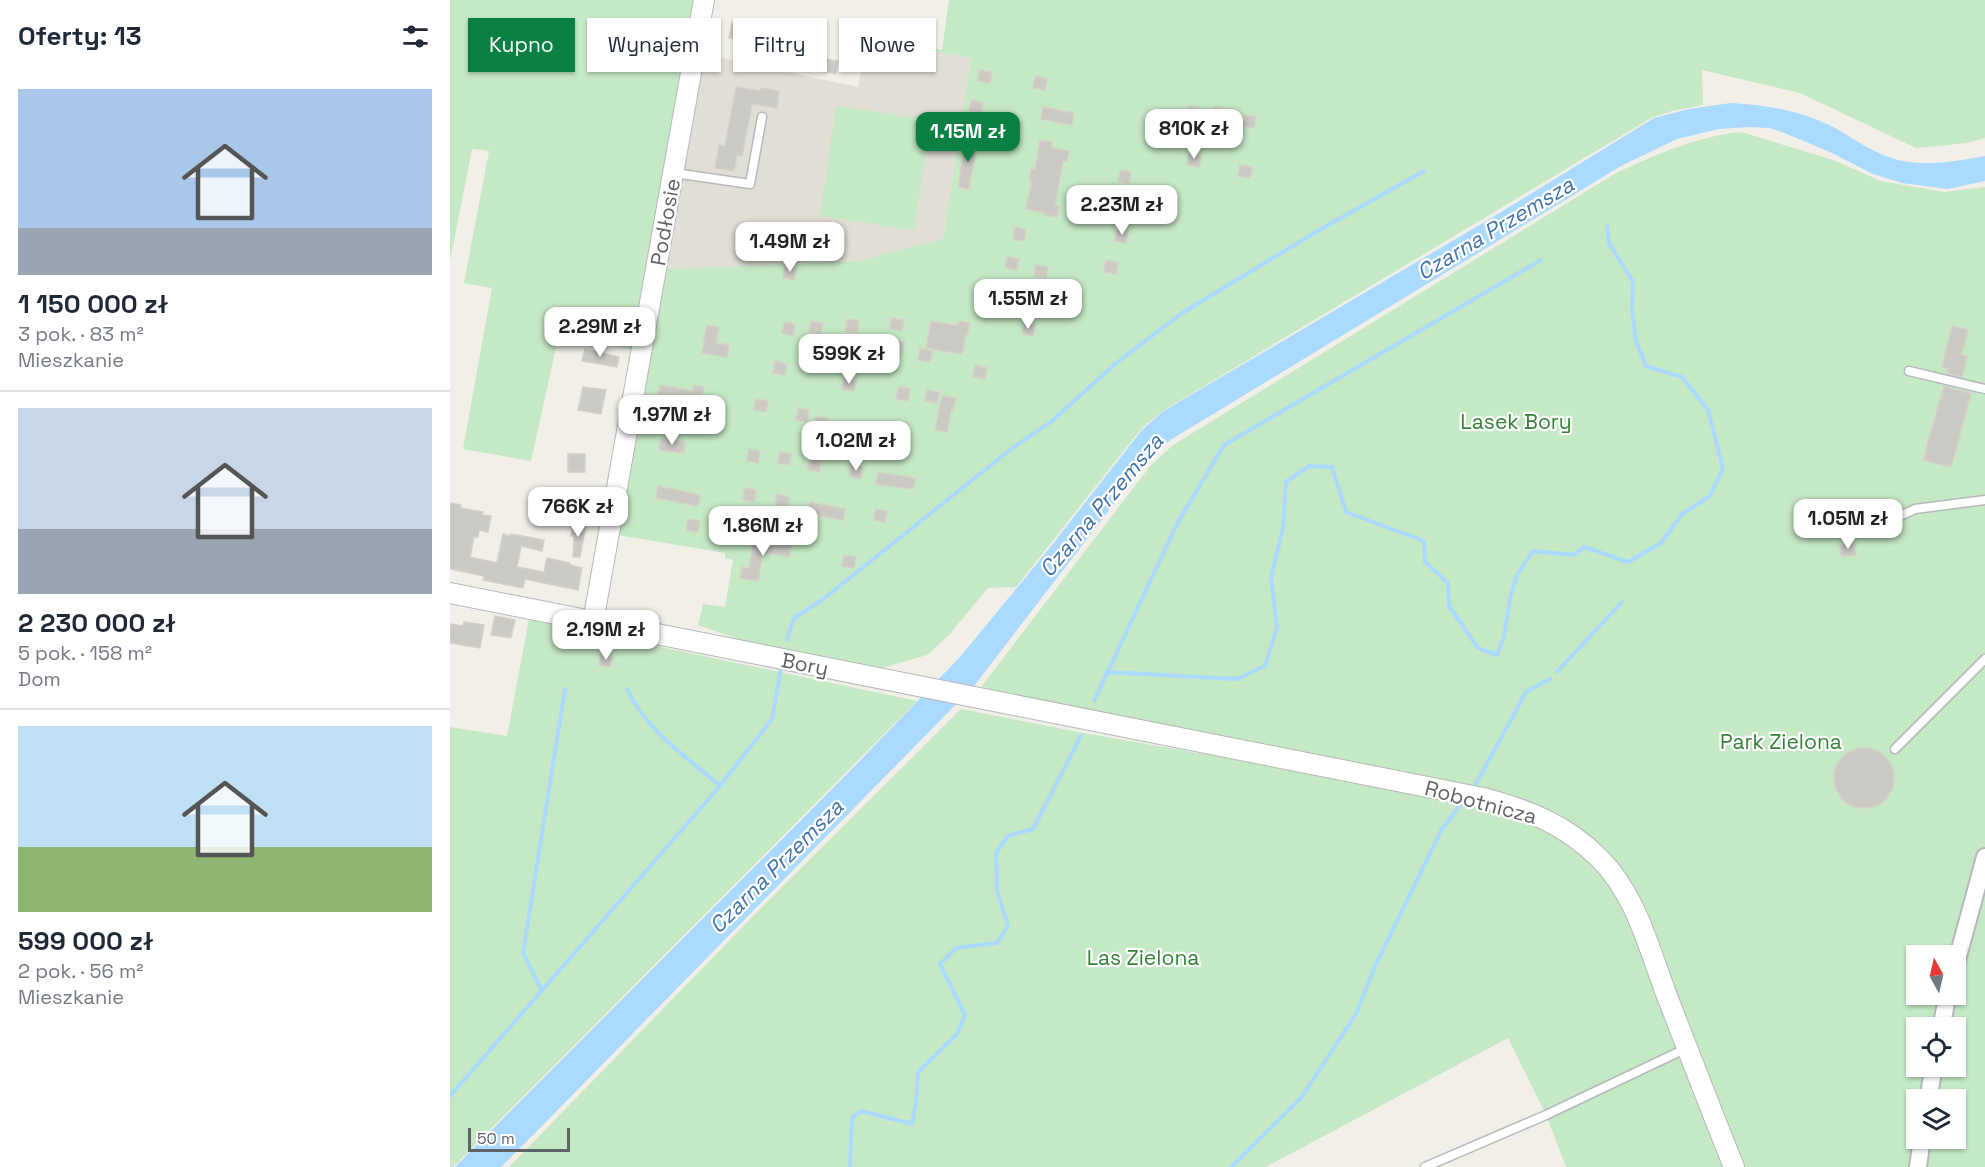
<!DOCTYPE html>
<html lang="pl">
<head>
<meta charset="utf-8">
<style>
  body { margin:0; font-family:"Space Grotesk",sans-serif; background:#f6f6f7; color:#1f2937; height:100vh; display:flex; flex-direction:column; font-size:22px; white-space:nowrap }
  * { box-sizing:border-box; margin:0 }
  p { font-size:20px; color:#747a83 }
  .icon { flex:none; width:33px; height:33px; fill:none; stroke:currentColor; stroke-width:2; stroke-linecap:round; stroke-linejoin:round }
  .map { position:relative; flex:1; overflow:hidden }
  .sheet { display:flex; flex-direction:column; background:#fff; width:450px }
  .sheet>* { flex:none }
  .guide { position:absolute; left:18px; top:18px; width:570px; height:54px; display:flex; gap:12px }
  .needle { width:39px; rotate:352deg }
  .tools { position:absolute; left:1456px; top:945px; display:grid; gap:12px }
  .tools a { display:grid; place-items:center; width:60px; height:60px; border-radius:0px; background:#fff; box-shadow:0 2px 4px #0004; font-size:30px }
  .scale { position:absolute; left:18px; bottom:15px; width:102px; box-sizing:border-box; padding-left:6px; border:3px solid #5f6368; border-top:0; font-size:16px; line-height:21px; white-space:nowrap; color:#5f6368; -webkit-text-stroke:4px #fff; paint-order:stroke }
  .price { position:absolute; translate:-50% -51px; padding:0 14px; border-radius:12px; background:#fff; color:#222; font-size:20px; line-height:39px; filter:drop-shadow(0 2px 3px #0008) }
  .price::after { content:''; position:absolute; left:50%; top:36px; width:18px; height:14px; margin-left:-9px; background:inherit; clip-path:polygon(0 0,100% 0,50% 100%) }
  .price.current { background:#0b8043; color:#fff }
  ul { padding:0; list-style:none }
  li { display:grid; align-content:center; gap:12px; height:318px; padding:0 18px }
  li+li { border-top:2px solid #e0e1e3 }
  li span { display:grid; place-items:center; height:186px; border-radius:0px; color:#555 }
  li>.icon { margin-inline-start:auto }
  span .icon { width:108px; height:108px; fill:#fffc; stroke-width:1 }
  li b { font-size:26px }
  h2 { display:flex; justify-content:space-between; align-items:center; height:72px; padding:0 18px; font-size:26px }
  .chip { padding:0 21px; border-radius:0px; background:#fff; box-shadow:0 2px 4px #0004; font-size:21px; line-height:54px }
  .chip.current { background:#0b8043; color:#fff }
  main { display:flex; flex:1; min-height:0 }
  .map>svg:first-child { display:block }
  .education { fill:#e1ded6 }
  .green { fill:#c5e8c5; fill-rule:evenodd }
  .water { fill:#aadaff }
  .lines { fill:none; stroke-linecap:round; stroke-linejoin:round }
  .stream { stroke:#aadaff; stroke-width:4 }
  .building { fill:#cccac5; stroke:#d6d1c6; stroke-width:1.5 }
  .service-casing { stroke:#b5b8bc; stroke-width:11 }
  .minor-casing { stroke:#b5b8bc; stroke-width:20 }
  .tertiary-casing { stroke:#b5b8bc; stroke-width:22 }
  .service { stroke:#fff; stroke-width:8 }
  .minor { stroke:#fff; stroke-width:16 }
  .tertiary { stroke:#fff; stroke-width:20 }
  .labels { text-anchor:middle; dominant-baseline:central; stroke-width:4.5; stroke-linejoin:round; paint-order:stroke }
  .street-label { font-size:21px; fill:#5f6368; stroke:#fff }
  .park-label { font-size:21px; fill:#348238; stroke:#fff }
  .water-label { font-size:22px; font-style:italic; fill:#4174aa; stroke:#fff }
</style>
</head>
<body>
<main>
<section class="sheet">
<h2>Oferty: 13<svg class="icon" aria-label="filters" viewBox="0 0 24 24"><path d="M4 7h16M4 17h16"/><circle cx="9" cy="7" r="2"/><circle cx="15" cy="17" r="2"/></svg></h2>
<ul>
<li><span style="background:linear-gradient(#a9c7e8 75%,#9aa5b1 0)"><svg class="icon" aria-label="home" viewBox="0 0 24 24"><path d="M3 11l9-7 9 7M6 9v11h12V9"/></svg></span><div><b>1 150 000 zł</b><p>3 pok. · 83 m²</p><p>Mieszkanie</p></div></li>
<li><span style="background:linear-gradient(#c9d6e8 65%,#9aa5b1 0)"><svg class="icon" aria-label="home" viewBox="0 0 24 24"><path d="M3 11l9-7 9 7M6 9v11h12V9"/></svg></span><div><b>2 230 000 zł</b><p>5 pok. · 158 m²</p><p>Dom</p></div></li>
<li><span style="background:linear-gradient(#bfe0f5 65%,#8fb573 0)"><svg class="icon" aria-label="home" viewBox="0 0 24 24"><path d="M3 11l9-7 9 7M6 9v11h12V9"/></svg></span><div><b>599 000 zł</b><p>2 pok. · 56 m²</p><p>Mieszkanie</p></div></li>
</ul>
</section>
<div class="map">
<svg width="1535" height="1167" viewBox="0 0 1535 1167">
  <rect width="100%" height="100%" fill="#f1efe8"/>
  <path class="education" d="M419,39L521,58L493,239L408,261L216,269L254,54L408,87Z"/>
  <path class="green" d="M0,0H244L185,350L109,334L81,461L13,449L42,288L14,283L39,151L22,149L0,261Z
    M499,0H1535V138L1517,143L1466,148L1350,93L1252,70L1253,105L1222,111L1201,118L711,412L691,429L566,587L538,588L499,635L477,655L429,669L299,643L248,625L253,604L275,607L283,560L275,558V553L168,535L216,269L408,261L493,239L521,58L419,39L408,88L418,38L492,50Z
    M386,106L481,120L464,230L370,216Z
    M1291,132L1383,160L1431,181L1494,192L1535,187V1167H1293L1169,868L1153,847L1111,817L1081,803L1032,787L759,737L531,687L701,465L723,445L1166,173C1208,154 1245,137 1291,132ZM1467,956H1506V994H1467ZM1467,1028H1506V1066H1467ZM1467,1100H1506V1138H1467Z
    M79,619L467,701L3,1167H0V727L57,736Z
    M511,709L628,732L1028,802L1099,828L1142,860L1181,916L1275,1167H1116L1096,1115L1058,1038L816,1167H59L313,906Z"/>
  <path class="water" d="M1281,103C1315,105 1348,110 1379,125C1403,137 1425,156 1453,161C1478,166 1509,161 1535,156V181L1498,189L1452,183L1423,174L1380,152L1337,134L1320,128L1299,127L1269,129L1227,139L1171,166L722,439L703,453L524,686L86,1132L51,1167H5L398,773L510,657L598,550L692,430L712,412L1038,220L1204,118L1239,109Z"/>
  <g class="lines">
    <path class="stream" d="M337,640L344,618L372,600L561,449L602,421L665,364L732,313L866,232L974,171
      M656,672L787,679L815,666L827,627L821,578L833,528L836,482L859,466L882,467L896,512L974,541L975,562L998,583L999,606L1028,648L1047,655L1054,637L1060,598L1067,575L1083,551L1124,555L1134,547L1178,562L1211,543L1232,514L1260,496L1273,468L1258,410L1232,377L1196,366L1186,341L1182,310L1183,282L1159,243L1157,226
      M1107,672L1172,602
      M177,689C196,731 237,757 270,786
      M644,701L728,522L774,445L1091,260
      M1026,784L1076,692L1100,679
      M92,991L73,953L115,689
      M0,1096L270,786L322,719L331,668
      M400,1167L402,1118L411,1111L462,1124L466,1103L468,1072L507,1034L515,1015L490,964L506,948L547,943L558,926L547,891L546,853L558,836L583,829L631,736
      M781,1167L851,1098L906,1014L925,966L992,829L1010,805"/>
  </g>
  <path class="building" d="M282,23L295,26L292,40L279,38Z
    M376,59L388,61L386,74L374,72Z
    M530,70L542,72L540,83L528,81Z
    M585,76L597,78L595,90L583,88Z
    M286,87L310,91L311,88L329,91L327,108L302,104L292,156H287L284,171L265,168L269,145L275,146Z
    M521,100L533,102L531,113L519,111Z
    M739,106L750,108L748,119L737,117Z
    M764,106L775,108L773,120L761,118Z
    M593,107L624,113L622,125L591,119Z
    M795,115L806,117L804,128L793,126Z
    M516,137L528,139L519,189L508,187Z
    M590,140L602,142L601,148L619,151L617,162L613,161L605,205L609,206L607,217L595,215L596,213L576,209L582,181H579L581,169L585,170Z
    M739,154L751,156L749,167L737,165Z
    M790,165L802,167L800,178L788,176Z
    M670,170L681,172L679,184L668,181Z
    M693,186L726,192L724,203L691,198Z
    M565,227L576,230L574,241L563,239Z
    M667,229L678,231L676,243L665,241Z
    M557,257L569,259L567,270L555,268Z
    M656,260L668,262L666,274L654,272Z
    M586,265L598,267L596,278L584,276Z
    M335,266L346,268L344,280L333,278Z
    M442,318L454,320L452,331L440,329Z
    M397,319L409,321L407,333L395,331Z
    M361,321L373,323L371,334L359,332Z
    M481,321L508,326L509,321L520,323L518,334H516L512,354L476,348Z
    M334,322L345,324L343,336L332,333Z
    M574,323L585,325L583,336L572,334Z
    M257,325L269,327L266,343L279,345L277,357L252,353Z
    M1502,326L1518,330L1511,355L1517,356L1512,377L1497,373L1498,369L1492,367Z
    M442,340L454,342L452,354L440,351Z
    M400,341L412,343L410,354L398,352Z
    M135,349L169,357L167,367L132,361Z
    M470,349L482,351L480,362L468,360Z
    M325,361L337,364L335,375L323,373Z
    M525,365L537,368L535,379L523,377Z
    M394,378L406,380L404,391L392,389Z
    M210,385L242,391L244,385L254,387L249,411L207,403Z
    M1494,386L1521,394L1501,467L1473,460Z
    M133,387L156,390L151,414L128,410Z
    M449,387L460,389L458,401L446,399Z
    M477,390L489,392L487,403L475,401Z
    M492,396L506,398L503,410L501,409L497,432L485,430Z
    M306,399L318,401L316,412L304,410Z
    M348,408L359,410L357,422L346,420Z
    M366,416L378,418L376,429L364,427Z
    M408,424L420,427L418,438L406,436Z
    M443,429L455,431L453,442L441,440Z
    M211,438L235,442L234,453L209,450Z
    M299,449L310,451L308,463L297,461Z
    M330,452L341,454L339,465L328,463Z
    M118,454H135V472H118Z
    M360,459L371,461L369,472L358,470Z
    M401,465L413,467L411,479L399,476Z
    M428,472L465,478L463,489L426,484Z
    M208,486L250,495L248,506L206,498Z
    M295,488L306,490L304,502L293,500Z
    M327,494L339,497L337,508L325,506Z
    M360,502L395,509L393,520L358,513Z
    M0,503L11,505V508L33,512L32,515L41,516L38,532L29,530L28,537H24L20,557L47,563L53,534L61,536V534L94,540L92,551L71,546L67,567L94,572L97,558L120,563V565L132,568L128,590L75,579L73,588L33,580L34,576L0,569Z
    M426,509L437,511L435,522L424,520Z
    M238,519L250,521L248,532L236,530Z
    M124,521L136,524L130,557H123L124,536H121Z
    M304,538L341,545L339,557L313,552L308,581L290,578L292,567L299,568Z
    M1404,543L1406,555L1391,556L1390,545Z
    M394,555L406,557L404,568L392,566Z
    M45,616L65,620L61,638L41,635Z
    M14,622L34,625L30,648L0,643V624L13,626Z
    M151,655L162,657L160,667L149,665Z
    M1384 778a30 30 0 1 1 60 0a30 30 0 1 1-60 0Z"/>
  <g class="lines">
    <g class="service-casing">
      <path id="service" d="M224,173L300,184L312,117
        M1459,371L1535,389
        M1405,532L1431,525L1465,509L1535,500
        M1445,749L1535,659
        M975,1167L1096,1115L1237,1048"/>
    </g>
    <g class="minor-casing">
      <path id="minor" d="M1506,964L1535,857
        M1491,1028L1498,994
        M1478,1100L1484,1066
        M1468,1167L1472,1138"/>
    </g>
    <g class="tertiary-casing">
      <path id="tertiary" d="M0,593L1033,798C1078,810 1115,824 1149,858C1186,894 1199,949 1217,996C1239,1053 1261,1110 1284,1167
        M143,622L254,0"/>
    </g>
    <use href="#service" class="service"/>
    <use href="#minor" class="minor"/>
    <use href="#tertiary" class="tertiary"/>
  </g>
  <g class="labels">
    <g class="street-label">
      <text transform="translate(215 222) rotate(-80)">Podłosie</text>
      <text transform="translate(355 664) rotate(11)">Bory</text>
      <text transform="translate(1031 802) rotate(15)">Robotnicza</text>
    </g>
    <g class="park-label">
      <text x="1066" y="421">Lasek Bory</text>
      <text x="1331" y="741">Park Zielona</text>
      <text x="693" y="957">Las Zielona</text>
    </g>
    <g class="water-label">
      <text transform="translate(1045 228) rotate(-31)">Czarna Przemsza</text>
      <text transform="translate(651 505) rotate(-50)">Czarna Przemsza</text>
      <text transform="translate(326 866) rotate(-45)">Czarna Przemsza</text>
    </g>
  </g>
</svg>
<div class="tools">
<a><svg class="needle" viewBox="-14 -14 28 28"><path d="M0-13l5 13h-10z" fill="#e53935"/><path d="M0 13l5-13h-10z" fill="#747a83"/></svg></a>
<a><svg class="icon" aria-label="locate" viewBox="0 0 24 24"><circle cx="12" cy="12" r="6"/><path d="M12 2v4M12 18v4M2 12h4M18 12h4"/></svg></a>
<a><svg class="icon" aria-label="layers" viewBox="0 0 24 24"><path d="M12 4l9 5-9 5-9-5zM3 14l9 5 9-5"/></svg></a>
</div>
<div class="scale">50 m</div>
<b class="price" style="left:744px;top:160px">810K zł</b>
<b class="price current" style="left:518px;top:163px">1.15M zł</b>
<b class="price" style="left:672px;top:236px">2.23M zł</b>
<b class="price" style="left:340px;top:273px">1.49M zł</b>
<b class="price" style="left:578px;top:330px">1.55M zł</b>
<b class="price" style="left:150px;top:358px">2.29M zł</b>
<b class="price" style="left:399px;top:385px">599K zł</b>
<b class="price" style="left:222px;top:446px">1.97M zł</b>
<b class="price" style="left:406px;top:472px">1.02M zł</b>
<b class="price" style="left:128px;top:538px">766K zł</b>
<b class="price" style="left:1398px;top:550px">1.05M zł</b>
<b class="price" style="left:313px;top:557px">1.86M zł</b>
<b class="price" style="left:156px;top:661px">2.19M zł</b>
<div class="guide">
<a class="chip current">Kupno</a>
<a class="chip">Wynajem</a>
<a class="chip">Filtry</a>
<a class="chip">Nowe</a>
</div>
</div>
</main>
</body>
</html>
